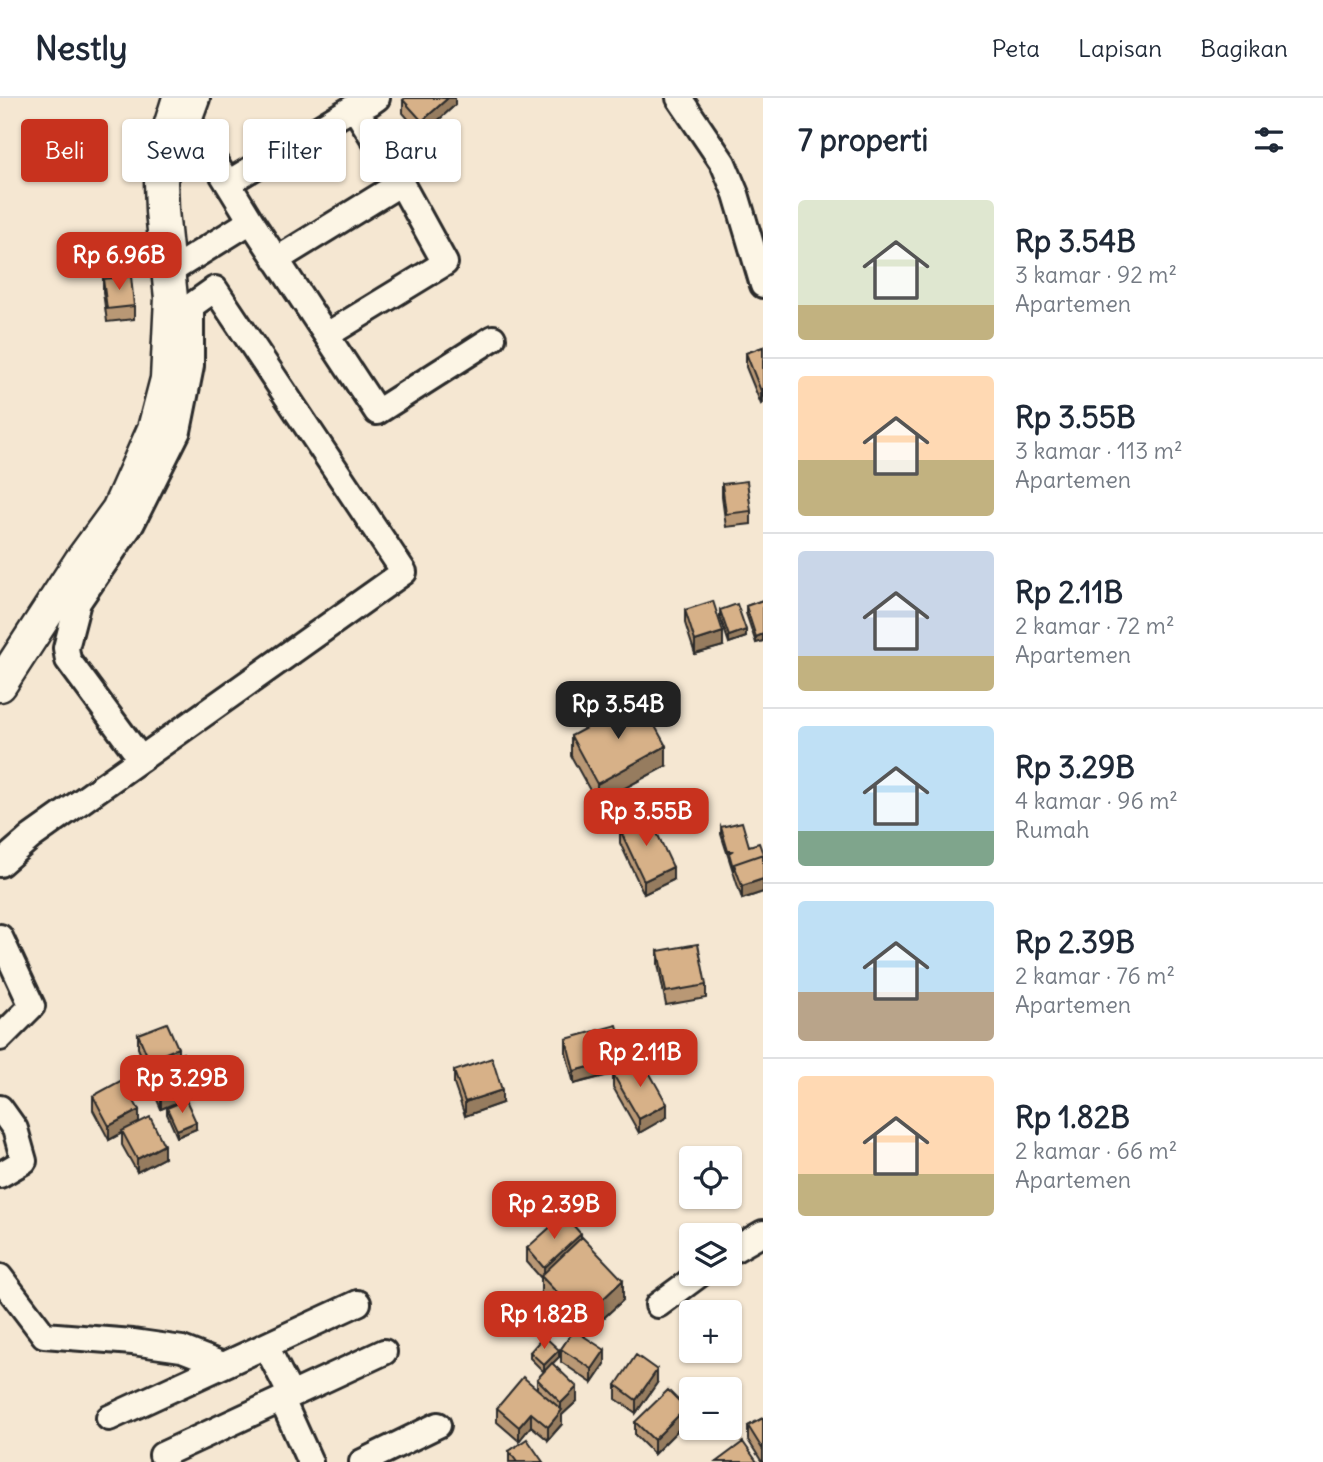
<!DOCTYPE html>
<html lang="id">
<head>
<meta charset="utf-8">
<style>
  body { margin:0; font-family:Delius,sans-serif; background:#f6f6f7; color:#1f2937; height:100vh; display:flex; flex-direction:column; font-size:26px; white-space:nowrap }
  * { box-sizing:border-box; margin:0 }
  p { font-size:23px; color:#747a83 }
  .icon { flex:none; width:38px; height:38px; fill:none; stroke:currentColor; stroke-width:2; stroke-linecap:round; stroke-linejoin:round }
  .map { position:relative; flex:1; overflow:hidden }
  .side { display:flex; flex-direction:column; background:#fff; width:560px }
  .side>* { flex:none }
  .hud { position:absolute; left:21px; top:21px; width:637px; height:63px; display:flex; gap:14px }
  .fabs { position:absolute; left:679px; top:1048px; display:grid; gap:14px }
  .fabs a { display:grid; place-items:center; width:63px; height:63px; border-radius:7px; background:#fff; box-shadow:0 2px 5px #0004; font-size:35px }
  .price { position:absolute; translate:-50% -60px; padding:0 16px; border-radius:14px; background:#c8321e; color:#fff; font-size:23px; line-height:46px; filter:drop-shadow(0 2px 4px #0008) }
  .price::after { content:''; position:absolute; left:50%; top:42px; width:21px; height:16px; margin-left:-10px; background:inherit; clip-path:polygon(0 0,100% 0,50% 100%) }
  .price.active { background:#222; color:#fff }
  ul { padding:0; list-style:none }
  li { display:flex; align-items:center; gap:21px; height:175px; padding:0 35px }
  li+li { border-top:2px solid #e0e1e3 }
  li span { display:grid; place-items:center; flex:none; width:196px; height:140px; border-radius:7px; color:#555 }
  li>.icon { margin-inline-start:auto }
  span .icon { width:84px; height:84px; fill:#fffc; stroke-width:1 }
  li b { font-size:30px }
  h2 { display:flex; justify-content:space-between; align-items:center; height:84px; padding:0 35px; font-size:30px }
  .pill { padding:0 24px; border-radius:7px; background:#fff; box-shadow:0 2px 5px #0004; font-size:24px; line-height:63px }
  .pill.active { background:#c8321e; color:#fff }
  header { display:flex; align-items:center; gap:42px; box-sizing:border-box; height:98px; padding:0 35px; background:#fff; border-bottom:2px solid #e0e1e3 }
  header strong { font-size:33px }
  nav { display:flex; gap:38px; margin-inline-start:auto; font-size:24px }
  main { display:flex; flex:1; min-height:0 }
  .map>svg:first-child { display:block }
  .lines { fill:none; stroke-linecap:round; stroke-linejoin:round }
  .minor-casing { stroke:#2b2b2b; stroke-width:30 }
  .tertiary-casing { stroke:#2b2b2b; stroke-width:37 }
  .minor { stroke:#fcf5e5; stroke-width:24 }
  .tertiary { stroke:#fcf5e5; stroke-width:32 }
  .wall { fill:#b99875; stroke:#2b2b2b; stroke-width:2 }
  .shaded-wall { fill:#967c5f; stroke:#2b2b2b; stroke-width:2 }
  .building { fill:#d7b188; stroke:#2b2b2b; stroke-width:2 }
</style>
</head>
<body>
<header>
<strong>Nestly</strong>
<nav><a>Peta</a><a>Lapisan</a><a>Bagikan</a></nav>
</header>
<main>
<div class="map">
<svg width="763" height="1364" viewBox="0 0 763 1364">
  <rect width="100%" height="100%" fill="#f5e7d2"/>
  <filter id="ink" filterUnits="userSpaceOnUse"><feTurbulence type="fractalNoise" baseFrequency=".0143" numOctaves="2"/><feDisplacementMap in="SourceGraphic" scale="14" xChannelSelector="R" yChannelSelector="G"/><feConvolveMatrix kernelMatrix="1 2 1 2 8 2 1 2 1" color-interpolation-filters="sRGB"/></filter>
  <g filter="url(#ink)">
    <g class="lines">
      <g class="minor-casing">
        <path id="minor" d="M197,0L189,22L251,123
          M679,0L723,65L736,96L763,187
          M370,5L377,0
          M228,85L354,9L401,85L445,165L327,237
          M276,162L401,85
          M169,174L251,123L377,314L493,240
          M0,766L31,739L404,474L215,191L191,208V268L178,333L132,425L78,504L66,550L68,562L141,661
          M0,839L32,908L0,940
          M0,1010L15,1031L24,1063L0,1077
          M730,1154L763,1135
          M0,1179L44,1237L133,1244L182,1251L223,1267
          M658,1207L700,1176
          M266,1248L291,1297
          M282,1302L310,1364
          M109,1320L358,1205
          M162,1357L384,1254
          M362,1364L438,1327"/>
      </g>
      <g class="tertiary-casing">
        <path id="tertiary" d="M0,587L80,464L118,412L154,331L167,281L171,200L162,113L161,83L168,35L179,0"/>
      </g>
      <use href="#minor" class="minor"/>
      <use href="#tertiary" class="tertiary"/>
    </g>
    <path class="wall" d="M455,0V7L422,37L403,15V2Z
      M103,181L134,208V221L107,224L103,194Z
      M763,249V305L761,306L746,269V255Z
      M722,386L751,413V426L726,429L722,399Z
      M763,502V543L756,545L746,515V508Z
      M685,512L723,548L695,556L685,525Z
      M720,512L746,539L729,545L720,519Z
      M571,638L666,668L597,705L571,658Z
      M721,729L763,794L742,801L721,736Z
      M620,732L673,782L644,796L620,745Z
      M658,853L706,887V900L666,907L658,866Z
      M138,936L178,957L195,997L161,1011L149,983V976L138,950Z
      M566,941L626,968L667,1019L639,1035L613,989V976L574,986L566,955Z
      M454,973L502,1005L465,1018L454,986Z
      M93,998L139,1025L164,1060L137,1074L122,1047V1035L109,1042L93,1012Z
      M167,1010L196,1031L177,1039L167,1016Z
      M581,1140L623,1202L584,1238L605,1266L592,1285L561,1264V1251L574,1232L541,1197V1180L527,1164V1150Z
      M530,1254L559,1259L552,1266L577,1303L562,1317V1326L548,1342L531,1328L519,1343L497,1324V1310L537,1290V1281L544,1274L530,1260Z
      M657,1285L636,1315L616,1301V1287Z
      M763,1320V1364H762L748,1342V1328Z
      M635,1324H686L654,1356L635,1337Z
      M509,1353L543,1364H509Z"/>
    <path class="shaded-wall" d="M448,0H455V7L422,37V23Z
      M763,292V305L761,306V293Z
      M746,532V539L729,545V538Z
      M723,534V548L695,556V543Z
      M763,536V543L756,545V539Z
      M666,648V668L597,705V686Z
      M673,769V782L644,796V783Z
      M763,781V794L742,801V788Z
      M178,950V963L149,969V976V962Z
      M626,959V972L574,986V973Z
      M195,984V997L161,1011V998Z
      M502,992V1005L465,1018V1004Z
      M667,1006V1019L639,1035V1021Z
      M139,1012V1026L109,1042V1028Z
      M196,1024V1031L177,1039V1032Z
      M164,1047V1060L137,1074V1061Z
      M581,1136V1150L544,1181V1170Z
      M623,1182V1202L582,1240V1221Z
      M559,1252V1259L544,1274V1267Z
      M605,1252V1266L592,1285V1271Z
      M657,1272V1285L636,1315V1302Z
      M577,1289V1303L562,1317V1326L548,1342V1329L561,1313V1305Z
      M686,1310V1324L654,1356V1342Z
      M531,1315V1328L519,1343V1329Z"/>
    <path class="building" d="M405,0H448L422,23L403,2Z
      M131,178L134,208L107,211L103,181Z
      M763,249V292L761,293L746,255Z
      M747,383L751,413L726,416L722,386Z
      M763,502V536L756,539L746,508Z
      M713,503L723,534L695,543L685,512Z
      M737,506L746,532L729,538L720,512Z
      M640,601L666,648L597,686L571,638Z
      M649,718L673,769L644,783L620,732Z
      M742,724L749,748L759,745L763,756L734,766V773L729,755L732,753H728L721,729Z
      M763,756V781L742,788L734,766Z
      M698,846L706,887L666,894L658,853Z
      M167,925L178,950L149,962L138,936Z
      M617,927L626,959L574,973L566,941Z
      M183,955L195,984L161,998L149,969Z
      M492,960L502,992L465,1004L454,973Z
      M641,960L667,1006L639,1021L613,976Z
      M122,982L139,1012L109,1028L93,998Z
      M186,1002L196,1024L177,1032L167,1010Z
      M150,1019L164,1047L137,1061L122,1033Z
      M564,1117L581,1136L544,1170L527,1150Z
      M582,1139L623,1182L582,1221L541,1178Z
      M574,1232L605,1252L592,1271L561,1251Z
      M544,1238L559,1252L544,1267L530,1254Z
      M636,1257L657,1272L636,1302L616,1287Z
      M552,1265L577,1289L561,1305L537,1281Z
      M523,1279L562,1312L548,1329L531,1315L519,1329L497,1310Z
      M668,1292L686,1310L654,1342L635,1324Z
      M763,1320V1352L748,1328Z
      M527,1341L543,1364H517L509,1353Z
      M743,1344L757,1364H716Z"/>
  </g>
</svg>
<div class="fabs">
<a><svg class="icon" aria-label="locate" viewBox="0 0 24 24"><circle cx="12" cy="12" r="6"/><path d="M12 2v4M12 18v4M2 12h4M18 12h4"/></svg></a>
<a><svg class="icon" aria-label="layers" viewBox="0 0 24 24"><path d="M12 4l9 5-9 5-9-5zM3 14l9 5 9-5"/></svg></a>
<a>+</a>
<a>−</a>
</div>
<b class="price" style="left:119px;top:194px">Rp 6.96B</b>
<b class="price active" style="left:618px;top:643px">Rp 3.54B</b>
<b class="price" style="left:646px;top:750px">Rp 3.55B</b>
<b class="price" style="left:640px;top:991px">Rp 2.11B</b>
<b class="price" style="left:182px;top:1017px">Rp 3.29B</b>
<b class="price" style="left:554px;top:1143px">Rp 2.39B</b>
<b class="price" style="left:544px;top:1253px">Rp 1.82B</b>
<div class="hud">
<a class="pill active">Beli</a>
<a class="pill">Sewa</a>
<a class="pill">Filter</a>
<a class="pill">Baru</a>
</div>
</div>
<section class="side">
<h2>7 properti<svg class="icon" aria-label="filters" viewBox="0 0 24 24"><path d="M4 7h16M4 17h16"/><circle cx="9" cy="7" r="2"/><circle cx="15" cy="17" r="2"/></svg></h2>
<ul>
<li><span style="background:linear-gradient(#dfe7d0 75%,#c2b280 0)"><svg class="icon" aria-label="home" viewBox="0 0 24 24"><path d="M3 11l9-7 9 7M6 9v11h12V9"/></svg></span><div><b>Rp 3.54B</b><p>3 kamar · 92 m²</p><p>Apartemen</p></div></li>
<li><span style="background:linear-gradient(#ffd9b3 60%,#c2b280 0)"><svg class="icon" aria-label="home" viewBox="0 0 24 24"><path d="M3 11l9-7 9 7M6 9v11h12V9"/></svg></span><div><b>Rp 3.55B</b><p>3 kamar · 113 m²</p><p>Apartemen</p></div></li>
<li><span style="background:linear-gradient(#c9d6e8 75%,#c2b280 0)"><svg class="icon" aria-label="home" viewBox="0 0 24 24"><path d="M3 11l9-7 9 7M6 9v11h12V9"/></svg></span><div><b>Rp 2.11B</b><p>2 kamar · 72 m²</p><p>Apartemen</p></div></li>
<li><span style="background:linear-gradient(#bfe0f5 75%,#7fa58c 0)"><svg class="icon" aria-label="home" viewBox="0 0 24 24"><path d="M3 11l9-7 9 7M6 9v11h12V9"/></svg></span><div><b>Rp 3.29B</b><p>4 kamar · 96 m²</p><p>Rumah</p></div></li>
<li><span style="background:linear-gradient(#bfe0f5 65%,#b9a48a 0)"><svg class="icon" aria-label="home" viewBox="0 0 24 24"><path d="M3 11l9-7 9 7M6 9v11h12V9"/></svg></span><div><b>Rp 2.39B</b><p>2 kamar · 76 m²</p><p>Apartemen</p></div></li>
<li><span style="background:linear-gradient(#ffd9b3 70%,#c2b280 0)"><svg class="icon" aria-label="home" viewBox="0 0 24 24"><path d="M3 11l9-7 9 7M6 9v11h12V9"/></svg></span><div><b>Rp 1.82B</b><p>2 kamar · 66 m²</p><p>Apartemen</p></div></li>
</ul>
</section>
</main>
</body>
</html>
